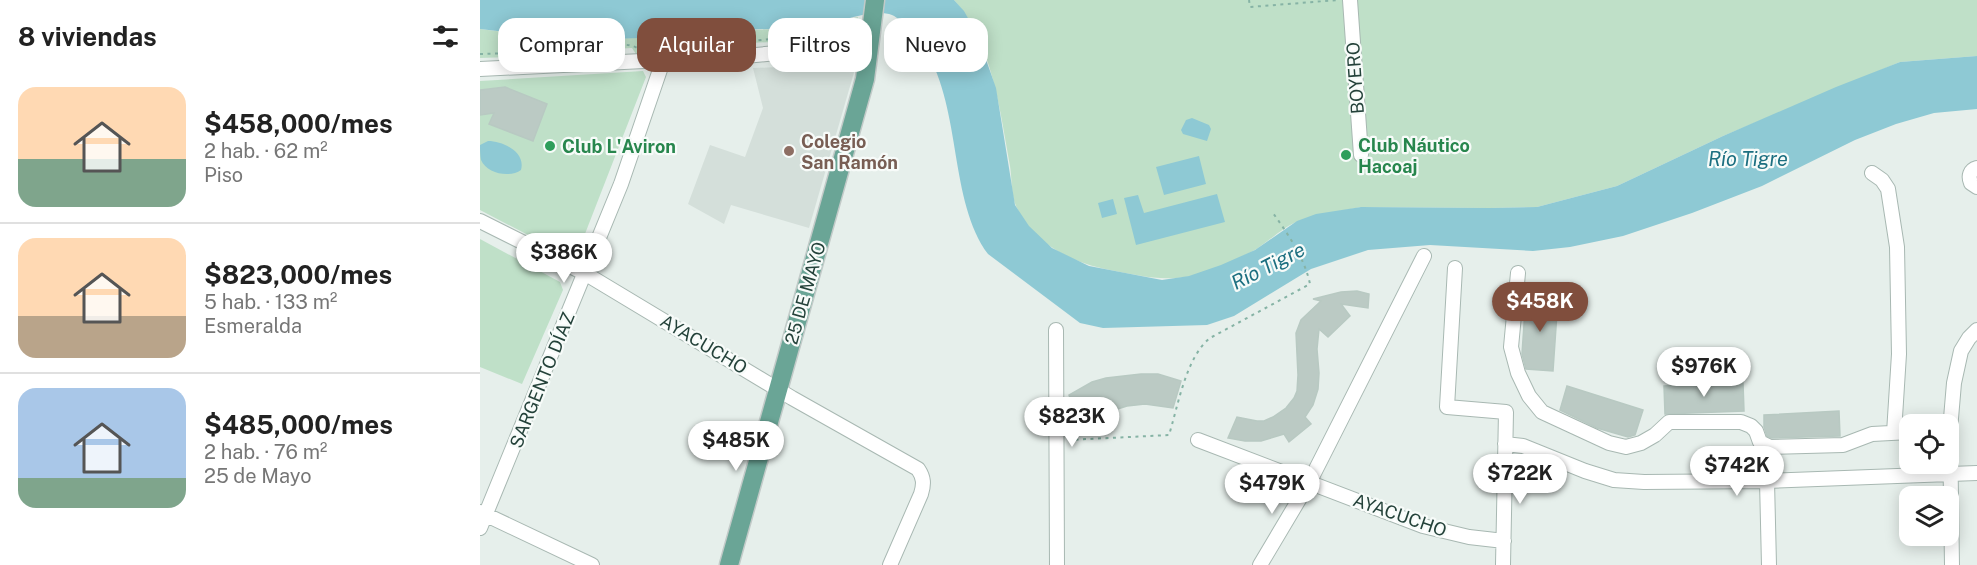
<!DOCTYPE html>
<html lang="es">
<head>
<meta charset="utf-8">
<style>
  body { margin:0; font-family:"Public Sans",sans-serif; background:#f2f2f2; color:#222; height:100vh; display:flex; flex-direction:column; font-size:22px; white-space:nowrap }
  * { box-sizing:border-box; margin:0 }
  p { font-size:20px; color:#767676 }
  .icon { flex:none; width:33px; height:33px; fill:none; stroke:currentColor; stroke-width:2; stroke-linecap:round; stroke-linejoin:round }
  .map { position:relative; flex:1; overflow:hidden }
  .sheet { display:flex; flex-direction:column; background:#fff; width:480px }
  .sheet>* { flex:none }
  .top-card { position:absolute; left:18px; top:18px; width:570px; height:54px; display:flex; gap:12px }
  .fabs { position:absolute; left:1419px; top:414px; display:grid; gap:12px }
  .fabs a { display:grid; place-items:center; width:60px; height:60px; border-radius:12px; background:#fff; box-shadow:0 3px 15px #0003; font-size:30px }
  .price { position:absolute; translate:-50% -51px; padding:0 14px; border-radius:21px; background:#fff; color:#222; font-size:20px; line-height:39px; filter:drop-shadow(0 2px 3px #0008) }
  .price::after { content:''; position:absolute; left:50%; top:36px; width:18px; height:14px; margin-left:-9px; background:inherit; clip-path:polygon(0 0,100% 0,50% 100%) }
  .price.selected { background:#804e3d; color:#fff }
  ul { padding:0; list-style:none }
  li { display:flex; align-items:center; gap:18px; height:150px; padding:0 18px }
  li+li { border-top:2px solid #e0e0e0 }
  li span { display:grid; place-items:center; flex:none; width:168px; height:120px; border-radius:18px; color:#555 }
  li>.icon { margin-inline-start:auto }
  span .icon { width:72px; height:72px; fill:#fffc; stroke-width:1 }
  li b { font-size:26px }
  h2 { display:flex; justify-content:space-between; align-items:center; height:72px; padding:0 18px; font-size:26px }
  .pill { padding:0 21px; border-radius:18px; background:#fff; box-shadow:0 3px 15px #0003; font-size:21px; line-height:54px }
  .pill.selected { background:#804e3d; color:#fff }
  main { display:flex; flex:1; min-height:0 }
  .map>svg:first-child { display:block }
  .built { fill:#d4dfda }
  .green { fill:#bfe0c8 }
  .water { fill:#8ec9d4 }
  .building { fill:#bbcac4; stroke:#b8c9c2; stroke-width:1.5 }
  .lines { fill:none; stroke-linecap:round; stroke-linejoin:round }
  .minor-casing { stroke:#a8b8b2; stroke-width:16 }
  .major-casing { stroke:#c2cac8; stroke-width:21 }
  .path { stroke:#86b3a5; stroke-width:2; stroke-dasharray:3 4.5; stroke-linecap:butt }
  .minor { stroke:#fff; stroke-width:14 }
  .major { stroke:#6aa596; stroke-width:18 }
  .leisure-dot { fill:#2e9e5b; stroke:#f7fbf9; stroke-width:2 }
  .education-dot { fill:#8d6e63; stroke:#f7fbf9; stroke-width:2 }
  .labels { text-anchor:middle; dominant-baseline:central; stroke-width:4.5; stroke-linejoin:round; paint-order:stroke }
  .street-label { font-size:18px; fill:#24423a; stroke:#f7fbf9 }
  .education-label { font-size:18px; font-weight:bold; fill:#785e54; stroke:#f7fbf9; text-anchor:start }
  .leisure-label { font-size:18px; font-weight:bold; fill:#27864d; stroke:#f7fbf9; text-anchor:start }
  .water-label { font-size:20px; font-style:italic; fill:#1c6f80; stroke:#f7fbf9 }
</style>
</head>
<body>
<main>
<section class="sheet">
<h2>8 viviendas<svg class="icon" aria-label="filters" viewBox="0 0 24 24"><path d="M4 7h16M4 17h16"/><circle cx="9" cy="7" r="2"/><circle cx="15" cy="17" r="2"/></svg></h2>
<ul>
<li><span style="background:linear-gradient(#ffd9b3 60%,#7fa58c 0)"><svg class="icon" aria-label="home" viewBox="0 0 24 24"><path d="M3 11l9-7 9 7M6 9v11h12V9"/></svg></span><div><b>$458,000/mes</b><p>2 hab. · 62 m²</p><p>Piso</p></div></li>
<li><span style="background:linear-gradient(#ffd9b3 65%,#b9a48a 0)"><svg class="icon" aria-label="home" viewBox="0 0 24 24"><path d="M3 11l9-7 9 7M6 9v11h12V9"/></svg></span><div><b>$823,000/mes</b><p>5 hab. · 133 m²</p><p>Esmeralda</p></div></li>
<li><span style="background:linear-gradient(#a9c7e8 75%,#7fa58c 0)"><svg class="icon" aria-label="home" viewBox="0 0 24 24"><path d="M3 11l9-7 9 7M6 9v11h12V9"/></svg></span><div><b>$485,000/mes</b><p>2 hab. · 76 m²</p><p>25 de Mayo</p></div></li>
</ul>
</section>
<div class="map">
<svg width="1497" height="565" viewBox="0 0 1497 565">
  <rect width="100%" height="100%" fill="#e6efeb"/>
  <path class="built" d="M370,64L375,69L329,228L251,205L244,224L208,204L230,145L265,157L283,108L273,68Z"/>
  <path class="green" d="M474,0H1497V56L1420,62L1243,136L1137,186L1057,207L1010,208L881,207C861,211 839,214 819,221C806,225 790,240 778,248C760,259 727,273 706,277C678,281 657,275 630,270C592,263 552,243 536,206C531,195 532,178 530,166C520,112 512,41 474,0Z
    M378,17L377,40L313,45L311,41L270,43L265,49L156,54L152,48L111,50L100,55L0,58V29L55,36L121,39L187,37L270,30L333,28Z
    M163,71L166,77L96,257L92,258L0,210V81Z
    M0,239L80,282L83,290L42,384L0,367Z"/>
  <path class="water" d="M0,0H474L484,11L497,34L516,88L535,205L549,226L572,248L609,266L682,280L709,276L741,265L775,250L817,221L836,214L881,207L1010,208L1057,207L1137,186L1243,136L1356,87L1420,62L1497,56V109L1454,113L1416,124L1375,140L1282,186L1212,213L1143,236L1090,247L1053,251L950,245L888,250L831,269L754,316L727,325L623,328L600,323L508,254C469,201 482,111 446,51C439,41 423,20 412,15C391,7 354,25 332,28C311,30 289,28 268,30C219,33 171,39 122,39C81,39 41,34 0,29Z
    M712,118L729,125L731,129L727,141L703,134L701,130L706,120Z
    M8,141C23,141 46,152 41,170C30,178 7,174 1,160C0,156 0,149 0,145Z
    M719,156L726,184L684,195L676,167Z
    M737,194L745,222L656,245L644,198L658,195L664,213Z
    M633,199L637,214L622,218L618,203Z"/>
  <path class="building" d="M25,87L67,104L53,141L9,124L14,113L0,115V90Z
    M877,291L889,294L888,308L861,304L870,316L848,337L839,329L837,349L839,373L838,389L833,405L825,417L831,424L809,442L804,434L781,441H765L748,438L757,417L777,421H784L793,417L806,408L814,398L817,391L818,375L816,333L821,320L841,301L833,299L861,292Z
    M1046,295L1078,298L1073,371L1046,369L1042,354Z
    M661,374H678L701,381L693,408L665,404L647,406L612,417L600,424L589,395L612,382L626,378Z
    M1263,383L1264,411L1185,414L1184,386Z
    M1087,386L1163,410L1155,435L1148,437L1117,428L1080,410Z
    M1359,411L1360,436L1292,438L1287,436L1284,427V415Z"/>
  <g class="lines">
    <g class="minor-casing">
      <path id="minor" d="M870,0L881,155
        M0,69L265,56L391,44
        M1497,168C1490,170 1488,176 1491,183L1497,187
        M1392,173L1402,180L1408,189L1417,247L1419,354L1414,433
        M0,221L106,274L312,398L438,469C444,478 444,484 441,494L410,565
        M975,268L967,407L1026,412L1023,565
        M1038,273L1031,347L1038,373L1049,396L1062,412L1129,443L1146,447L1161,443L1175,435L1189,422H1261L1271,426L1276,431L1280,442L1290,447L1363,445L1392,434L1430,432
        M576,330L577,565
        M718,440L943,526L989,537L1024,541
        M1025,444L1043,446L1105,471L1134,480L1164,482L1287,481L1497,473
        M1287,481L1289,565
        M0,512L112,565
        M0,528L141,184L183,61
        M780,565L830,481L944,256
        M1472,565L1470,430L1474,383L1481,351L1489,338L1497,330"/>
    </g>
    <g class="major-casing">
      <path id="major" d="M249,565L385,79L395,0"/>
    </g>
    <path class="path" d="M769,0L770,7L858,0
      M271,41L292,39
      M72,52C90,49 144,39 157,48
      M0,54L60,52
      M588,440L689,435C698,406 706,357 730,338L830,284C825,259 808,234 793,213"/>
    <use href="#minor" class="minor"/>
    <use href="#major" class="major"/>
  </g>
  <g class="leisure-dot">
    <circle cx="70" cy="146" r="6"/>
    <circle cx="866" cy="155" r="6"/>
  </g>
  <circle class="education-dot" cx="309" cy="151" r="6"/>
  <g class="labels">
    <g class="street-label">
      <text transform="translate(875 78) rotate(-94)">BOYERO</text>
      <text transform="translate(325 293) rotate(-74)">25 DE MAYO</text>
      <text transform="translate(224 344) rotate(31)">AYACUCHO</text>
      <text transform="translate(62 380) rotate(-68)">SARGENTO DÍAZ</text>
      <text transform="translate(920 515) rotate(19)">AYACUCHO</text>
    </g>
    <g class="education-label">
      <text x="321" y="141">Colegio<tspan x="321" dy="21">San Ramón</tspan></text>
    </g>
    <g class="leisure-label">
      <text x="878" y="145">Club Náutico<tspan x="878" dy="21">Hacoaj</tspan></text>
      <text x="82" y="146">Club L'Aviron</text>
    </g>
    <g class="water-label">
      <text x="1268" y="159">Río Tigre</text>
      <text transform="translate(788 266) rotate(-27)">Río Tigre</text>
    </g>
  </g>
</svg>
<div class="fabs">
<a><svg class="icon" aria-label="locate" viewBox="0 0 24 24"><circle cx="12" cy="12" r="6"/><path d="M12 2v4M12 18v4M2 12h4M18 12h4"/></svg></a>
<a><svg class="icon" aria-label="layers" viewBox="0 0 24 24"><path d="M12 4l9 5-9 5-9-5zM3 14l9 5 9-5"/></svg></a>
</div>
<b class="price" style="left:84px;top:284px">$386K</b>
<b class="price selected" style="left:1060px;top:333px">$458K</b>
<b class="price" style="left:1224px;top:398px">$976K</b>
<b class="price" style="left:592px;top:448px">$823K</b>
<b class="price" style="left:256px;top:472px">$485K</b>
<b class="price" style="left:1257px;top:497px">$742K</b>
<b class="price" style="left:1040px;top:505px">$722K</b>
<b class="price" style="left:792px;top:515px">$479K</b>
<div class="top-card">
<a class="pill">Comprar</a>
<a class="pill selected">Alquilar</a>
<a class="pill">Filtros</a>
<a class="pill">Nuevo</a>
</div>
</div>
</main>
</body>
</html>
